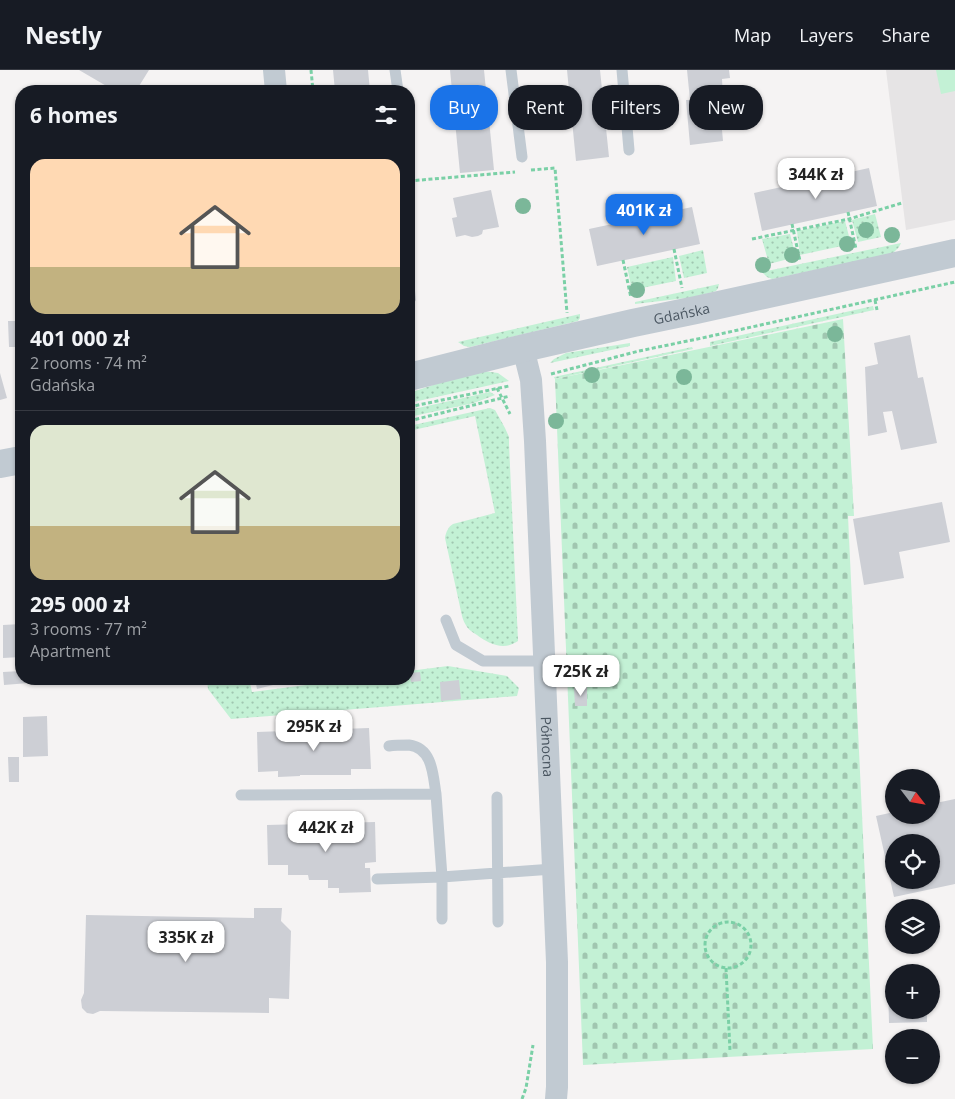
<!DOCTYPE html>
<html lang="en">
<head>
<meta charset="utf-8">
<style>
  body { margin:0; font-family:"Open Sans",sans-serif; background:#242831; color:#f1f3f6; height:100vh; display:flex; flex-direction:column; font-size:19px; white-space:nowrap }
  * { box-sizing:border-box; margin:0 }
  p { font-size:16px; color:#9ea1a6 }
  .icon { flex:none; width:28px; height:28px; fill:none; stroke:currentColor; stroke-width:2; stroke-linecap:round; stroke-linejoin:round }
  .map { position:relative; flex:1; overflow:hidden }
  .side { position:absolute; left:15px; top:15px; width:400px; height:600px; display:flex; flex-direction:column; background:#171b24; border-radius:20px; box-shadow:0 1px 4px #0004 }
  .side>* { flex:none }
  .top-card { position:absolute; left:430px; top:15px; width:450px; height:45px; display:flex; gap:10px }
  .needle { width:32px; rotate:121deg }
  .controls { position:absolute; left:885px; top:699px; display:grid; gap:10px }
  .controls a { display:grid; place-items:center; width:55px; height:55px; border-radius:50%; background:#171b24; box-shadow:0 1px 4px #0004; font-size:25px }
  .price { position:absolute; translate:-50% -42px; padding:0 11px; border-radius:10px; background:#fff; color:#222; font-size:16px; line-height:32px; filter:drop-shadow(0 1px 2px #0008) }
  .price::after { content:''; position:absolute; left:50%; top:30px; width:15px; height:11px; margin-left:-8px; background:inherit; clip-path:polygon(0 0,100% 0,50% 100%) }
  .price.selected { background:#1a73e8; color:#fff }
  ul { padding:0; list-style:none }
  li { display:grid; align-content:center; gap:10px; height:265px; padding:0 15px }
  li+li { border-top:1px solid #363941 }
  li span { display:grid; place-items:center; height:155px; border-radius:15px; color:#555 }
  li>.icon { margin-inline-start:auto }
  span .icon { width:90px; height:90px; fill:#fffc; stroke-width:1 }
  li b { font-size:21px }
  h2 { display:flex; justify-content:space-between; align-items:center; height:60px; padding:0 15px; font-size:21px }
  .pill { padding:0 18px; border-radius:20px; background:#171b24; box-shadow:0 1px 4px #0004; font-size:18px; line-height:45px }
  .pill.selected { background:#1a73e8; color:#fff }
  header { display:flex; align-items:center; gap:30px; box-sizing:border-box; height:70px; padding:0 25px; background:#171b24; border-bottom:1px solid #363941 }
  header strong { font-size:24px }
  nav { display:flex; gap:28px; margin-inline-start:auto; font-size:18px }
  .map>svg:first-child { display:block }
  .education { fill:#e6e4e5 }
  .grass { fill:url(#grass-dots) }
  .cemetery { fill:url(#cemetery-stones) }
  .green { fill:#c3f1d5 }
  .building { fill:#cdcfd5; fill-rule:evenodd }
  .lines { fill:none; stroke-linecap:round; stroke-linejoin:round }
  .path { stroke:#7ad0a6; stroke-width:3; stroke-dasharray:4 2.5; stroke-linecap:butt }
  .service { stroke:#c1cad2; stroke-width:11 }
  .minor { stroke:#c1cad2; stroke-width:22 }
  .tertiary { stroke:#c1cad2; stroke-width:28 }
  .tree { fill:#7bb799 }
  .labels { text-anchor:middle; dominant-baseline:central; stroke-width:4; stroke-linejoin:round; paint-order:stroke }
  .street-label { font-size:14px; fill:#4a5661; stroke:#fff }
</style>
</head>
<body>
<header>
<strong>Nestly</strong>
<nav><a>Map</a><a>Layers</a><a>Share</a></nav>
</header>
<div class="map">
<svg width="955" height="1029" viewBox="0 0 955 1029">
  <defs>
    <pattern id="grass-dots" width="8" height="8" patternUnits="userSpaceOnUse" patternTransform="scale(1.25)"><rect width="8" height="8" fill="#c3f1d5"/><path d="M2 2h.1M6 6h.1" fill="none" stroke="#a0c6b0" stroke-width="1.8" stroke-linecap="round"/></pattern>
    <pattern id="cemetery-stones" width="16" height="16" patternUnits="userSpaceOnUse" patternTransform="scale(1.25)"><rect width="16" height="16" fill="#c3f1d5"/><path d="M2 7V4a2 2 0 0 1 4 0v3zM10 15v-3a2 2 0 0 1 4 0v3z" fill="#a0c6b0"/></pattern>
  </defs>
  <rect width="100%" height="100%" fill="#f5f3f3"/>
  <path class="education" d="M886,0H955V150L906,160Z"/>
  <path class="grass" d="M875,144L881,167L858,172L852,150Z
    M845,151L851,174L800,185L797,161Z
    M790,164L796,187L769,194L762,169Z
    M901,173L899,177L892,184L772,209L767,207L762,202Z
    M703,180L707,203L684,208L679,186Z
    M673,187L676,211L632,220L627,197Z
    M719,214L718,218L716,221L695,227L635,234V232Z
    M873,236L874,240L710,276V272Z
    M580,244V248L578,251L470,277L464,276L458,272Z
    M630,273V276L550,293L554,289L566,283Z
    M692,277L693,279L555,309L554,307Z
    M484,301L498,303L509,311L409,333V323L445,311Z
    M490,322L495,325L474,333L409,347V340Z
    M490,338L495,340L505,358L509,367V374L518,571C504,581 489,574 477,565C474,563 470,561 467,557C465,554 463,550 462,546L445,468C446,462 448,457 453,454L495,443L475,346L409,361V356Z
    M448,596L507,606L519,618L517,626L231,649L208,619L207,609H249L252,622L352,609H409V601Z"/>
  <path class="cemetery" d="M843,249L854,446H848L873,979L583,995L555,309Z"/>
  <path class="green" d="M936,0H955V21L941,24Z"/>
  <path class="building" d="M79,0H149L136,21H115Z
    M333,0H368L370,21H335Z
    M450,0H484L494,100L460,103Z
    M567,0H600L609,87L576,91Z
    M687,0H729L730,8L722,9L723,28L719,29L720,38H728L729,43V48L721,49L723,71L690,75L686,30H690Z
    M869,98L877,136L762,161L754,123Z
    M491,120L499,157L483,160L482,164L478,166L472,167L465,165L456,167L452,148L457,147L453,128Z
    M692,137L700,174L597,196L589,159Z
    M409,202H410L411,213L414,212L416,230L414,233L409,236Z
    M8,251H21V277H9Z
    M910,265L918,308L923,307L937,373L901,380L892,341L883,342L887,362L868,366L865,297L878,294L874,273Z
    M0,303L7,328L0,330Z
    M942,432L950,472L899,482L904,508L864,515L853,449Z
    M21,554V587L3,588V555Z
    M21,601V609H29V613L4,615L3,602Z
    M420,602L421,611L411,612L410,603Z
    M255,609H272L273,615L257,619Z
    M459,610L461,629L441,631L440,612Z
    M587,617V636H575L574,618Z
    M47,646L48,686L23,687V647Z
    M369,658L371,699H351V705H300V706L278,707V701L258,702L257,662Z
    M8,687H19V712H9Z
    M955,729V814L894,827L876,746L894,742V745H931V734ZM894,772H931V810H894Z
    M375,752L376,792L365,793V798H370L371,822L339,823V818H328V810H309L308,805H288V795H268L267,755Z
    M254,838H282L281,851L291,861L289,929L269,928V943L100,941L93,944L87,943L82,938L81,930L84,923L86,845L254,848Z
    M888,915H894V940H927V952L889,953Z"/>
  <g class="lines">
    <path class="path" d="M311,0L313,21
      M531,100L555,98L567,243
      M409,111L515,102
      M848,142L856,179
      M792,154L800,191
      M752,169L849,149L902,133
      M674,179L682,218
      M623,190L631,228
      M875,230L877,240
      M551,304L639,281L702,268L955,212
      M497,318L510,344
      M409,337L509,316
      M409,351L510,326
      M705 875a23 23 0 1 1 46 0a23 23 0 1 1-46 0Z
      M726,898L730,981
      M522,1029L526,1018L533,975"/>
    <path class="service" d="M395,0L398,21
      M511,0L522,87
      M622,0L629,80
      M446,550L456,575L483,591H544
      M389,676C395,675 403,675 409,675C433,678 433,706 436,724
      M241,725L436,724L442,807L553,799
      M497,727L498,852
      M377,809L442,807V849"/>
    <g class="minor">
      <path d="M274,0L276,21"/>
      <path id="s1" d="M524,278L526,290L531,310L535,371L557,892V1017L556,1029"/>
    </g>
    <g class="tertiary">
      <path id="s2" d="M409,307L524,278L633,253L696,240L955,183"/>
      <path d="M0,394L21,390"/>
    </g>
  </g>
  <g class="tree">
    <circle cx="523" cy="136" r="8"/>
    <circle cx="866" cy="160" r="8"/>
    <circle cx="892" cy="165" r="8"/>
    <circle cx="847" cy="174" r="8"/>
    <circle cx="792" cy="185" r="8"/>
    <circle cx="763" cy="195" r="8"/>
    <circle cx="637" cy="220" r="8"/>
    <circle cx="835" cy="264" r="8"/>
    <circle cx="592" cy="305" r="8"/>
    <circle cx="684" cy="307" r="8"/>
    <circle cx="556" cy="351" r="8"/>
  </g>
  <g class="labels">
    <g class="street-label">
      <text stroke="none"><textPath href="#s2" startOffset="280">Gdańska</textPath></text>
      <text stroke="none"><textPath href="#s1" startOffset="400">Północna</textPath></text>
    </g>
  </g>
</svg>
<div class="controls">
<a><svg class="needle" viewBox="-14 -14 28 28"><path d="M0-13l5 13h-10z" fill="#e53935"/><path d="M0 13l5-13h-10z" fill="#9ea1a6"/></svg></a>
<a><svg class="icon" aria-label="locate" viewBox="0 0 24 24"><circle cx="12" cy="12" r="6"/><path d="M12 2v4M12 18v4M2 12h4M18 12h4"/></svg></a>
<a><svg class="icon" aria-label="layers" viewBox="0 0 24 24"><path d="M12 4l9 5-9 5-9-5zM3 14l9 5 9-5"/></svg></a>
<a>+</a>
<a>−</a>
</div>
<b class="price" style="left:816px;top:130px">344K zł</b>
<b class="price selected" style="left:644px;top:166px">401K zł</b>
<b class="price" style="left:581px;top:627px">725K zł</b>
<b class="price" style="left:314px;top:682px">295K zł</b>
<b class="price" style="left:326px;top:783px">442K zł</b>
<b class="price" style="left:186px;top:893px">335K zł</b>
<div class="top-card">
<a class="pill selected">Buy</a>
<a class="pill">Rent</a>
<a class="pill">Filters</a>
<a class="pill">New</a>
</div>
<section class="side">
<h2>6 homes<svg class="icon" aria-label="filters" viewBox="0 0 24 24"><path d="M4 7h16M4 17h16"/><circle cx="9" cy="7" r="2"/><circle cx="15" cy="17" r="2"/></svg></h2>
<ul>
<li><span style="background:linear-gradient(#ffd9b3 70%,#c2b280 0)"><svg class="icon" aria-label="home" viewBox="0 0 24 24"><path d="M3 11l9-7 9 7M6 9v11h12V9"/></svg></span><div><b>401 000 zł</b><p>2 rooms · 74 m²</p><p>Gdańska</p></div></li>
<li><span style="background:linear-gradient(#dfe7d0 65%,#c2b280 0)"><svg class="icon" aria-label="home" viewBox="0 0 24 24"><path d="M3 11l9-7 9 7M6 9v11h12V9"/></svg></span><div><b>295 000 zł</b><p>3 rooms · 77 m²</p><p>Apartment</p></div></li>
</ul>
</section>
</div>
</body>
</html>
